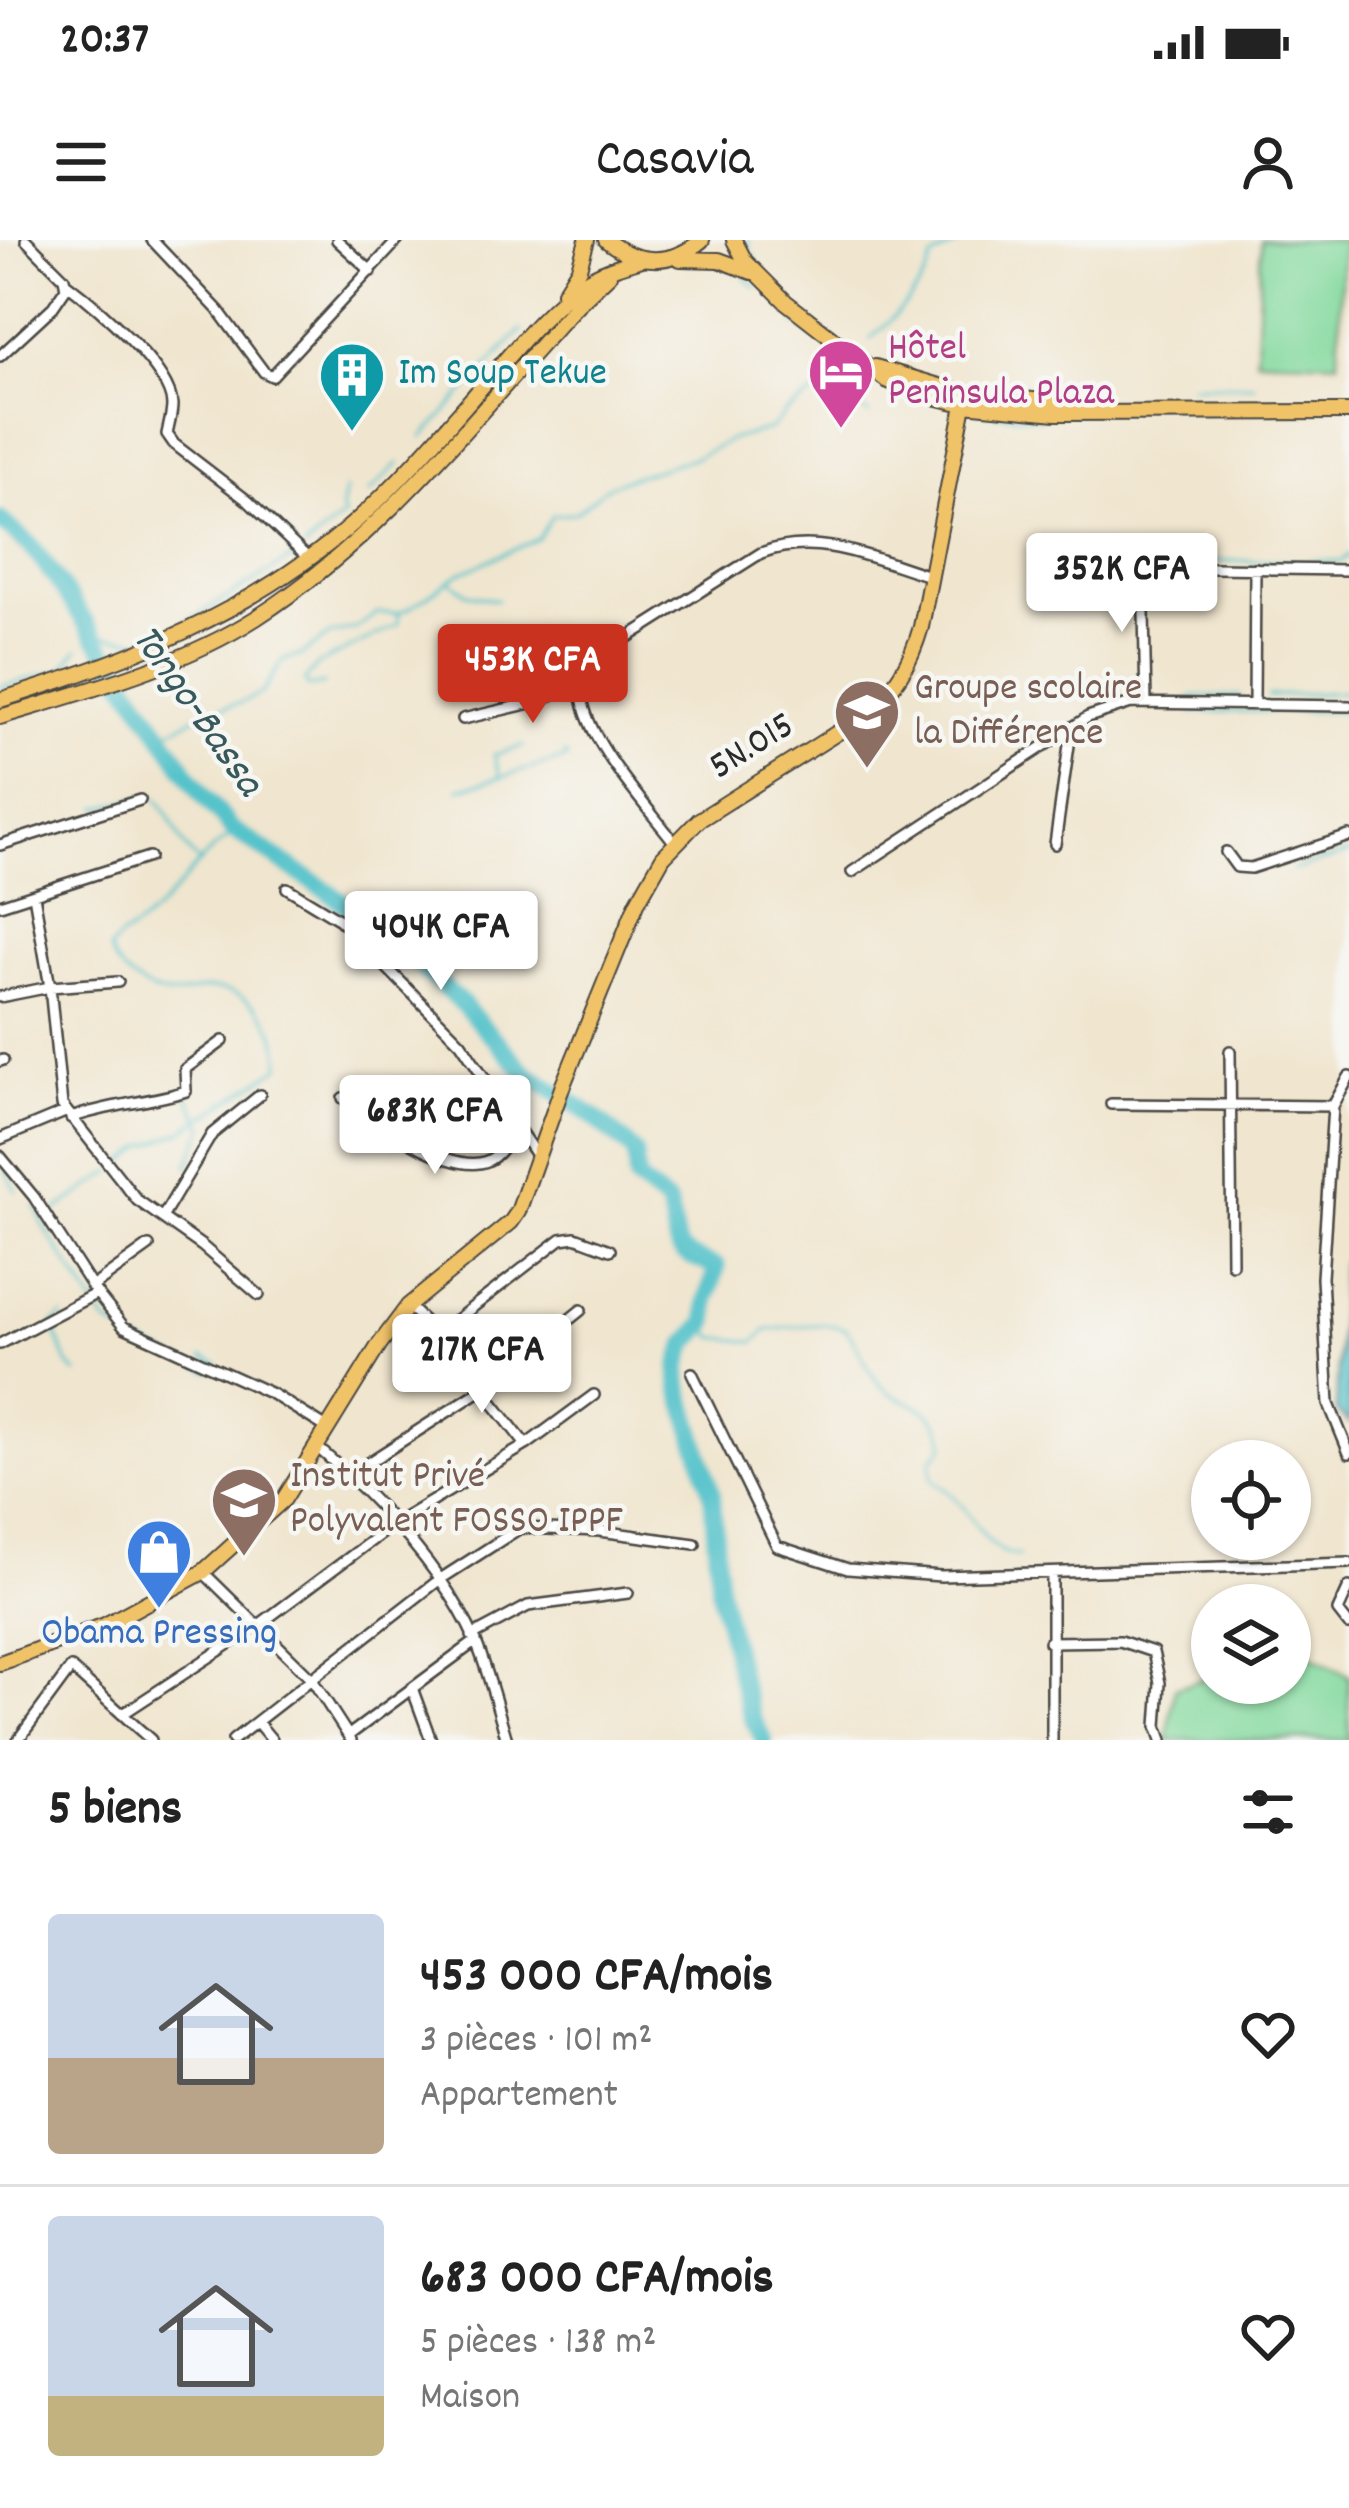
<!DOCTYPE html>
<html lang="fr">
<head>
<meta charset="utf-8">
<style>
  body { margin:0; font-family:Dekko,sans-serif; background:#f6f6f6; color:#222; height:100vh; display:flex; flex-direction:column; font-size:45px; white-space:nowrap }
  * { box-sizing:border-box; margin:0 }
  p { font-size:39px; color:#767676 }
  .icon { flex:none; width:66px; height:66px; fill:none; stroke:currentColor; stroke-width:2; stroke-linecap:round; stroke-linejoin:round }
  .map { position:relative; height:1500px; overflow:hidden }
  .panel { display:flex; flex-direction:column; background:#fff; flex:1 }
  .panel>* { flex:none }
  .fabs { position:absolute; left:1191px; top:1200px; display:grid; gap:24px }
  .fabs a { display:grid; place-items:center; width:120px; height:120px; border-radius:50%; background:#fff; box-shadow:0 3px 9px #0004; font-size:60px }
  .price { position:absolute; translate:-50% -102px; padding:0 27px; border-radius:12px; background:#fff; color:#222; font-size:39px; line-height:78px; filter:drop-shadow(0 3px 6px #0008) }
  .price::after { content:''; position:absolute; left:50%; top:72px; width:36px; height:27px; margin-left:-18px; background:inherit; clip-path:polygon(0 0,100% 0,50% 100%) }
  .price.current { background:#c8321e; color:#fff }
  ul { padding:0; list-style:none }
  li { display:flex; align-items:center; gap:36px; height:300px; padding:0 48px }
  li+li { border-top:3px solid #e0e0e0 }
  li span { display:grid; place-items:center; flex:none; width:336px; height:240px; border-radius:12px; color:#555 }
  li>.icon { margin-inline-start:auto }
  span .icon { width:144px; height:144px; fill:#fffc; stroke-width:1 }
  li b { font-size:51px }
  h2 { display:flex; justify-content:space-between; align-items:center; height:144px; padding:0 48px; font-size:51px }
  .status { display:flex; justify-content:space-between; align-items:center; height:84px; padding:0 60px; background:#fff; direction:ltr }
  .status svg { height:33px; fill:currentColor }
  header { display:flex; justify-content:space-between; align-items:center; height:156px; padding:0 48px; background:#fff; font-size:54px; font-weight:600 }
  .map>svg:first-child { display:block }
  .green { fill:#82d99d; stroke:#568264; stroke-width:3 }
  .water { fill:#56c3cb; stroke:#40777b; stroke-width:3 }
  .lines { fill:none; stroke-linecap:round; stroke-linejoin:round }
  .stream { stroke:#56c3cb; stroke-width:3 }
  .river { stroke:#56c3cb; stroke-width:18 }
  .minor-casing { stroke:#494743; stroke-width:14 }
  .primary-casing { stroke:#494743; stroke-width:18 }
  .minor { stroke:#fff; stroke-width:9 }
  .primary { stroke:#f1c369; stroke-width:14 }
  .labels { text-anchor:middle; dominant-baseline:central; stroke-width:9; stroke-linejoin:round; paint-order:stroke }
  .hotel-label { font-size:39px; fill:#b23c85; stroke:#f6f6f2; text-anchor:start }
  .culture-label { font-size:39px; fill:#0d838f; stroke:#f6f6f2; text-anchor:start }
  .education-label { font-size:39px; fill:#785e54; stroke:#f6f6f2; text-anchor:start }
  .street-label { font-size:39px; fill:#2b2b2b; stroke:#f6f6f2 }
  .shop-label { font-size:39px; fill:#366cbe; stroke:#f6f6f2 }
  .water-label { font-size:42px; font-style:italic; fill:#38595b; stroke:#f6f6f2 }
</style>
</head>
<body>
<div class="status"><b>20:37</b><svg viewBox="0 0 49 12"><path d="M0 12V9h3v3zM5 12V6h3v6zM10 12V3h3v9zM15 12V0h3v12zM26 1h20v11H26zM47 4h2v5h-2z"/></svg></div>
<header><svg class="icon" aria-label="menu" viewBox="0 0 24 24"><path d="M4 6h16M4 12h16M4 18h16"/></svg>Casavia<svg class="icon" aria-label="person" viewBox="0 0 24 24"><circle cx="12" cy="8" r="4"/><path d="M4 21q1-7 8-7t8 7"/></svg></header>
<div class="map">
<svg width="1349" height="1500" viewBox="0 0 1349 1500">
  <rect width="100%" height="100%" fill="#f6f6f2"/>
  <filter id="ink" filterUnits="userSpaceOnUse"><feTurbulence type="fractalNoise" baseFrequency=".00833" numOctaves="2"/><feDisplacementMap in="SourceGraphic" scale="24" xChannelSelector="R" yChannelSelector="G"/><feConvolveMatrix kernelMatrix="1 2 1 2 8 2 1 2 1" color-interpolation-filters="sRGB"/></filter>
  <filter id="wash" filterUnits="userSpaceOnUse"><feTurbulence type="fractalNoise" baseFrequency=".004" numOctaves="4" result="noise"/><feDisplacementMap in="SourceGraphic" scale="48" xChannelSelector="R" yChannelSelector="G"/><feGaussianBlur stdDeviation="2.7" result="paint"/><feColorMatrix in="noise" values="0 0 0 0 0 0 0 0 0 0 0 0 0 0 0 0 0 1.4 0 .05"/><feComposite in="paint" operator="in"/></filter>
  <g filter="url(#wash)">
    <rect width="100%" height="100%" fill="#f0e5ce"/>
    <path class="green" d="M1261,0H1343L1338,122L1256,119Z
      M1297,1408L1349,1436V1500H1167L1175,1448L1212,1436V1443H1290V1410Z"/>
    <path class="water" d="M1349,1015V1183L1336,1171L1342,1023Z"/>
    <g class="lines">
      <path class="stream" d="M748,0L749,11L757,19
        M744,37L756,47
        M795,83L863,130
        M870,99C897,74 923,52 932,19L965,0
        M1191,145H1254
        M828,151L869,174
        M985,173L1041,178
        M423,197L521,90
        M369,253L399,223
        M305,308L345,275L341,271L345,249
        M1184,321H1341L1349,315
        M450,341L468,354L497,360
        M182,385L297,315
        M90,394L144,401
        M324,444L308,447L305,440L319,424L399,384L398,373
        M0,447L62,430L78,409
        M1268,456L1349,452
        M1190,457L1240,456
        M1192,472L1344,471L1349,476
        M163,494L206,472L240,463L263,452L282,421L301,415L331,394L357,388L377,373H398L410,368L460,333L538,299L552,276L577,272L607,247L620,241L696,217L732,199L770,189L786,172L832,143
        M500,535L494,515L523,506
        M459,549L567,518L565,514
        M622,556L635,576
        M98,568L153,555C174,575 177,606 201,623
        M639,584L647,595
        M1293,630L1349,613
        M187,854L204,887L188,926
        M118,928L143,907L181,892L280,827C281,788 255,752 214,749C200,747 189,754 176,755C152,757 114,732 110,709C121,694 134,691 147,679C176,655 204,608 237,593
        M5,929L16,951
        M40,956L46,968
        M35,966L46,990L106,1082L137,1101L210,1132
        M51,974L112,932
        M62,1076L52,1085L69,1126L77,1133
        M707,1082L713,1097L754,1102L767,1090C793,1088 822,1080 846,1089C858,1104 864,1124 876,1140C899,1169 937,1157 945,1205L931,1221L932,1239C940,1246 948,1251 955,1258C977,1279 985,1313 1019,1316
        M203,1118L218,1124
        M445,1358L461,1386"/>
      <path class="river" d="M0,280L31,306L54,336L201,553L232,589L330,653L392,700L461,763L526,833L590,874L626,904L635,913L637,940L668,964C682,1012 665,1008 717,1027L707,1060V1082L686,1105L679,1127L680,1146L712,1254L719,1349L739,1434L752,1478L764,1500"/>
    </g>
  </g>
  <g filter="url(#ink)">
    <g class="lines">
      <g class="minor-casing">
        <path id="minor" d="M152,0L218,70L264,132L272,136L398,0
          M337,0L371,31
          M66,43C94,64 171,129 172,165C172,174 169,185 167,194L174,204L248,261L309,319
          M0,116L53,67L66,48L64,38L26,0
          M1108,322L1143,327L1349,330
          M1143,327L1146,463
          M1254,465L1255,328
          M463,479L535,462L584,440
          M675,603C648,568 591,505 583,462C580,446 587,431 595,418L761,313C818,291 874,319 930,336
          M1055,604L1071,491
          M0,605L140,560
          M1226,612L1237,627L1251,628L1349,596
          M852,632L1088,477L1131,463L1349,466
          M287,648L340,680L461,803L538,918
          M34,655L50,747L62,865L137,960L202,1006L259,1055
          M0,665L149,617
          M0,757L50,747L118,742
          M1230,811L1232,1024
          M0,821L3,820
          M1349,837L1333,866L1322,1038L1329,1164L1349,1213
          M343,858C372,879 450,936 487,921C500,916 510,897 517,886
          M1111,864L1333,866
          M71,878C109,864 148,863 186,851L185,829L223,801
          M0,899L65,872
          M0,916L34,957L92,1047L124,1087L272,1154L327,1188
          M162,978L212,894L260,855
          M92,1047L149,1006
          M408,1066L438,1094L526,1205
          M438,1094L561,999L575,997L610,1010
          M0,1104L97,1053
          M692,1133L777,1306L848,1329L941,1336L1349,1323
          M317,1207C378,1260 443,1328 476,1402C489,1433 497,1468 507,1500
          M349,1235L483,1149L581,1070
          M203,1332L311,1438L351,1500
          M1052,1333V1500
          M1349,1347L1338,1371L1349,1385
          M472,1396L528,1366L628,1353
          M1049,1402L1120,1401L1153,1412L1160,1443L1157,1486L1162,1500
          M412,1448L431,1500
          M124,1473L260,1384L394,1284L526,1205L594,1155
          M257,1482L272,1500
          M349,1495L476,1401
          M18,1500L71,1428L151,1500
          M233,1500L439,1340L520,1288L600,1291L695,1304"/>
      </g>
      <g class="primary-casing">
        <path id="primary" d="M606,0C637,25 671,26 702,0
          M734,0L745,21L786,62L886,140L925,155L964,164L1056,173L1349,172
          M680,19L719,20L752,32
          M564,52L579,28L587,0
          M875,127L966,154L1044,161L1064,168
          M0,460C130,420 253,372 356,281C404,238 445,189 487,141C517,107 546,70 583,43C600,31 621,25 642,19
          M0,477C86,451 179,427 256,378C384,296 475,176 576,66L609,35
          M0,1423L105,1385L203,1332L284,1259L379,1105L408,1066L511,982L518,972L563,845L637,663L663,617L699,580L867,474C895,449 911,422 921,387L966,154"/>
      </g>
      <use href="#minor" class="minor"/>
      <use href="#primary" class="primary"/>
    </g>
  </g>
  <defs>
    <g id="hotel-pin" transform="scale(3.45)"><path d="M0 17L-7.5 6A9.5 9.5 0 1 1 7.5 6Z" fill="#d1479c" stroke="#f6f6f2"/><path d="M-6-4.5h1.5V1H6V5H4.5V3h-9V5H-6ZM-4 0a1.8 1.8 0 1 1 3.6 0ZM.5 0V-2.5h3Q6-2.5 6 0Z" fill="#fff"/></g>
    <g id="building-pin" transform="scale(3.45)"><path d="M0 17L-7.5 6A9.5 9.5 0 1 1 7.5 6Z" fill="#0f9aa8" stroke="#f6f6f2"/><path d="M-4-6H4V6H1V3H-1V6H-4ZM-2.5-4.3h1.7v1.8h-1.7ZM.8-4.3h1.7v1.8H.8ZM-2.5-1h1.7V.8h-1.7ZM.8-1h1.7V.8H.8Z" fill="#fff"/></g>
    <g id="school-pin" transform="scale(3.45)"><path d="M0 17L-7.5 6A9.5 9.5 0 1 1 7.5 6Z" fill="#8d6e63" stroke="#f6f6f2"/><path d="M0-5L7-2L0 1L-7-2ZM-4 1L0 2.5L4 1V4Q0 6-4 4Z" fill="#fff"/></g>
    <g id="shop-pin" transform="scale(3.45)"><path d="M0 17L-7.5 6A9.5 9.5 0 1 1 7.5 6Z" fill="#3f7fe0" stroke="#f6f6f2"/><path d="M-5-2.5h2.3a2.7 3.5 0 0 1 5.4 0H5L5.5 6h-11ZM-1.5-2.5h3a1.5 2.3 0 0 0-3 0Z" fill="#fff"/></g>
  </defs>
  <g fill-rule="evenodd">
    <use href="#hotel-pin" x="841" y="132"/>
    <use href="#building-pin" x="352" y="135"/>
    <use href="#school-pin" x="867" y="472"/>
    <use href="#school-pin" x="244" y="1260"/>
    <use href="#shop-pin" x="159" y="1312"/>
  </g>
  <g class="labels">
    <g class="hotel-label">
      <text x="888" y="110">Hôtel<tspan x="888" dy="45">Peninsula Plaza</tspan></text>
    </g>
    <g class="culture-label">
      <text x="398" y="135">Im Soup Tekue</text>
    </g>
    <g class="education-label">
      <text x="914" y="450">Groupe scolaire<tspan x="914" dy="45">la Différence</tspan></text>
      <text x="290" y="1238">Institut Privé<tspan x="290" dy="45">Polyvalent FOSSO IPPF</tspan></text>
    </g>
    <g class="street-label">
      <text transform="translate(753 508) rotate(-32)">5N.015</text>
    </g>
    <g class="shop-label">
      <text x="159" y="1395">Obama Pressing</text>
    </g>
    <g class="water-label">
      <text transform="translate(195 472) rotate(55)">Tongo-Bassa</text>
    </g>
  </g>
</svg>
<div class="fabs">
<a><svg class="icon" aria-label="locate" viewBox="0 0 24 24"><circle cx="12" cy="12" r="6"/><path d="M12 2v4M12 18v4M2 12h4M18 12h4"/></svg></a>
<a><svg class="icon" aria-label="layers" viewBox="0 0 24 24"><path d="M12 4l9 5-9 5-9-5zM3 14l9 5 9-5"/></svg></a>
</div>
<b class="price" style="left:1122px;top:395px">352K CFA</b>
<b class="price current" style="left:533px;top:486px">453K CFA</b>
<b class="price" style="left:441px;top:753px">404K CFA</b>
<b class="price" style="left:435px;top:937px">683K CFA</b>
<b class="price" style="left:482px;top:1176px">217K CFA</b>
</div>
<section class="panel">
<h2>5 biens<svg class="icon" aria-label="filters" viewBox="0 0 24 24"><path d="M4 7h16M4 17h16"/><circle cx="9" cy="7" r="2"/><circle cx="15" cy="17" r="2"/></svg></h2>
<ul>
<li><span style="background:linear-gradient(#c9d6e8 60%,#b9a48a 0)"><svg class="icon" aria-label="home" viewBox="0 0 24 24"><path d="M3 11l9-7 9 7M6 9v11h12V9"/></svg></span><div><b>453 000 CFA/mois</b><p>3 pièces · 101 m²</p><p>Appartement</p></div><svg class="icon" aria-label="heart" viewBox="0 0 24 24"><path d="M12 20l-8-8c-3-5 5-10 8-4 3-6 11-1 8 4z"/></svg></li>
<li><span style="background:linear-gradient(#c9d6e8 75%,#c2b280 0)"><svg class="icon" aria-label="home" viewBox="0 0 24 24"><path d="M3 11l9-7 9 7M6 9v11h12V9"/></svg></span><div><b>683 000 CFA/mois</b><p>5 pièces · 138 m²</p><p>Maison</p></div><svg class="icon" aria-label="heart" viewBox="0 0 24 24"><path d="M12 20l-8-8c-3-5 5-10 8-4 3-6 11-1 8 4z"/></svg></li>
</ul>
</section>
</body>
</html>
